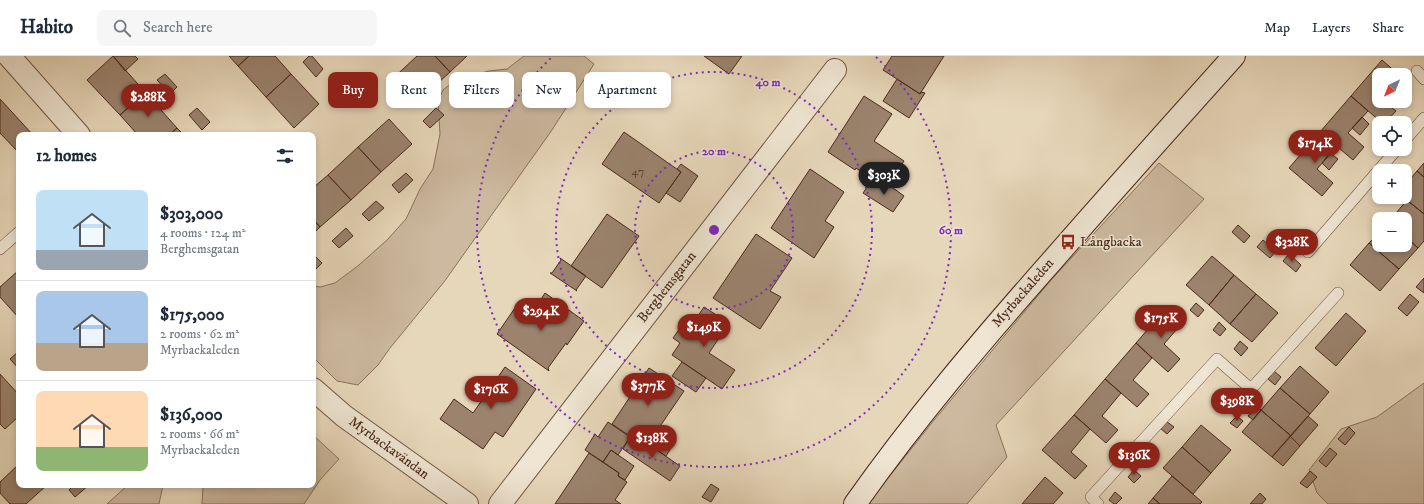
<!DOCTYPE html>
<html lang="en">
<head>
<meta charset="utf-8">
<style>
  body { margin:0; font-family:"IM FELL DW Pica",serif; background:#f6f6f7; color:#1f2937; height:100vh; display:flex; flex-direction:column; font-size:15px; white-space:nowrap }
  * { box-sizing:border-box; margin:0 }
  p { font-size:13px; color:#747a83 }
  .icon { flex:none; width:22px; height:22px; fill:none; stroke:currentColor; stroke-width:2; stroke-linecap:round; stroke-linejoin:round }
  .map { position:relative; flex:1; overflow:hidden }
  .drawer { position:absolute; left:16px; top:76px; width:300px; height:356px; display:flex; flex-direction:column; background:#fff; border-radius:8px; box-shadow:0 2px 6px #0003 }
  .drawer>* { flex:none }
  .hud { position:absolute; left:328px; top:16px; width:380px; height:36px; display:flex; gap:8px }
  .needle { width:26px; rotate:223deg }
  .fabs { position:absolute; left:1372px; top:12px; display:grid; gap:8px }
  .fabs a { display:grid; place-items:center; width:40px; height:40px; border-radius:8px; background:#fff; box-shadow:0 2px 6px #0003; font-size:20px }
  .price { position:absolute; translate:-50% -34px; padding:0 9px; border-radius:14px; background:#8f2418; color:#fff; font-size:13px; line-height:26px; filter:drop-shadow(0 1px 2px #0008) }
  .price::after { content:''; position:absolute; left:50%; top:24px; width:12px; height:9px; margin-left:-6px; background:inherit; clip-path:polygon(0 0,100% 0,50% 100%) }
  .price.on { background:#222; color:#fff }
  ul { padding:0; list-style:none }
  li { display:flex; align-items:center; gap:12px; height:100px; padding:0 20px }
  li+li { border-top:1px solid #e0e1e3 }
  li span { display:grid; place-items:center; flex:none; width:112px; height:80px; border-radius:8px; color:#555 }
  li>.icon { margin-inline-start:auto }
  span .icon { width:48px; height:48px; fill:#fffc; stroke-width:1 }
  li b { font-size:17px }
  h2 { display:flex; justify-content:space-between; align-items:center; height:48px; padding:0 20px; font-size:17px }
  .tag { padding:0 14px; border-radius:8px; background:#fff; box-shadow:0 2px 6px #0003; font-size:14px; line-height:36px }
  .tag.on { background:#8f2418; color:#fff }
  header { display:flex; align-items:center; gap:24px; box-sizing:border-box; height:56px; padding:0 20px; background:#fff; border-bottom:1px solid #e0e1e3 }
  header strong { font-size:19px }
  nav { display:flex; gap:22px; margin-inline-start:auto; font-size:14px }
  .search { width:280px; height:36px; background:#f6f6f7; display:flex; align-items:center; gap:10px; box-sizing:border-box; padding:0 14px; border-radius:8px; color:#747a83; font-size:15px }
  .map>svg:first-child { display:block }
  .green { fill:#ccb99f; stroke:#8a715e }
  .building { fill:#9b836e; stroke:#49291c }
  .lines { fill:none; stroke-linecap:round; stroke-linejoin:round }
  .lane-casing { stroke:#705444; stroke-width:12 }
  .street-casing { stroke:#705444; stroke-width:24 }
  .secondary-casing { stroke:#49291c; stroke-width:24 }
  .lane { stroke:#efe5d2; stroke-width:11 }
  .street { stroke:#efe5d2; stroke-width:22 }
  .secondary { stroke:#efe5d2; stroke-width:22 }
  .ring { fill:none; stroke:#7b2cbf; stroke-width:2; stroke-dasharray:2 4 }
  .labels { text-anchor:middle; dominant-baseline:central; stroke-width:3; stroke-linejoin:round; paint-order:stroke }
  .number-label { font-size:12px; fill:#5e4030 }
  .poi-label { font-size:14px; fill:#49291c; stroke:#efe5d2; text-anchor:start }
  .street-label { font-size:14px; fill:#49291c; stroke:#efe5d2 }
  .centre { fill:#7b2cbf; stroke:#efe5d2; stroke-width:2 }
  .ring-label { font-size:12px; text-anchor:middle; font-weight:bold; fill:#7b2cbf; stroke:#efe5d2; stroke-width:3; stroke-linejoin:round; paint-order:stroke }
</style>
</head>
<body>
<header>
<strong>Habito</strong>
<div class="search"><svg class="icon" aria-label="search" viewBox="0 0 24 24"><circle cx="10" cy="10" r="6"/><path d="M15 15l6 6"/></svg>Search here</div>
<nav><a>Map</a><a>Layers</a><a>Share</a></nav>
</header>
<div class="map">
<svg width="1424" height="448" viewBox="0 0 1424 448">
  <rect width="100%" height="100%" fill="#e7d7ba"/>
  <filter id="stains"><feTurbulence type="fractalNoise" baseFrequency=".005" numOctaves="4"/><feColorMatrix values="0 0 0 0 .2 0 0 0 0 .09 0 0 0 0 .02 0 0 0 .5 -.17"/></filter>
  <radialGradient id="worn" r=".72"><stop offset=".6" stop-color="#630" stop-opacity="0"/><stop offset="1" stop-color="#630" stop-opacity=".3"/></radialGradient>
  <path class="green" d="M524,0H584L594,8L552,74L444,226L390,292L378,309L358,329L337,325L313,301V230L320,231L335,227L359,209L387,184L406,163L420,133L433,113L440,78L438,45L443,34L457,23L489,15L507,13Z
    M1159,107L1204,143L996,369L1007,401L967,448H871L869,446L935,363L1051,224Z
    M1424,327V448H1328L1317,437L1309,414L1341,373L1377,361Z
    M313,379L339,403L320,424L304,448H202L203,429H313Z
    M128,429H163L159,448H107Z"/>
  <path class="building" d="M113,0H135L138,3L125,15Z
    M113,0L145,36L120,59L87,24Z
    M229,0H249L238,10Z
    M249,0H275L291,18L266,41L238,10Z
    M309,0H312L323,13L316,21L303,6Z
    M417,0H435L450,16L411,52L388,27Z
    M435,0H467L450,16Z
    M704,0H742L729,18Z
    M892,0H944L920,38L883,14Z
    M1382,4L1399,19H1379V45H1383L1396,55L1385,67H1382L1351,40Z
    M476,16L483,24L468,37L462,29Z
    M165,18L177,31L170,38L157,24Z
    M291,18L319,48L294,72L266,41Z
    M897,23L920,38L921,36L925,37L909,62L883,45Z
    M145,36L177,72L169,79H138L120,59Z
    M864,40L892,58L874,85L904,105L886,133L856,112L855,114L828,96Z
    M1351,40L1368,55L1348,77L1364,91L1353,104L1320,76Z
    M0,43L33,79H19V97L0,77Z
    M1383,45H1394L1389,50Z
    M197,52L210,66L202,74L189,59Z
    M436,52L444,59L430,72L423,65Z
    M1362,61L1369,68L1360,79L1352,72Z
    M389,63L412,88L381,116L358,91Z
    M177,72L184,79H169Z
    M624,76L681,116L659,147L602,108Z
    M1320,76L1337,90L1317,113L1333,127L1322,140L1289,112Z
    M358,91L381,116L351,144L328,119Z
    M1330,97L1338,103L1329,114L1322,107Z
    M1424,107V121L1417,115Z
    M681,108L698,120L680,146L666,137L681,116L677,113Z
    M810,113L844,136L825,165L834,171L814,202L771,172Z
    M1417,115L1424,121V158L1403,141H1405V129Z
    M406,117L413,124L399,137L392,129Z
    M328,119L351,144L320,171L313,163V132Z
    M872,124L886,133L889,129L904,140L893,156L863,137Z
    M1407,144L1424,158V185L1418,192L1405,180V163H1391Z
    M376,145L384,152L369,165L362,158Z
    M607,158L639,180L602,232L571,210Z
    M313,163L320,171L313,178Z
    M1238,169L1250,180L1244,187L1232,176Z
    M346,172L353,180L339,192L332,185Z
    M1379,177V189H1405V180L1418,192L1399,213L1369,187Z
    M756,178L792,202L770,235L781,241L760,273L713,242Z
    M1263,184L1276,195L1270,202L1257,191Z
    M1369,187L1399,213L1380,235L1350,209Z
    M1289,198L1301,209L1296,216L1283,205Z
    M315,200L322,207L313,216V202Z
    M1212,200L1234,219L1209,249L1186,229Z
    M560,202L586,220L576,234L577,235L550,217H552L561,204Z
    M19,214V260L18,261L0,241V231Z
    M1234,219L1256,238L1230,268L1209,249Z
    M1424,222V237L1416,231Z
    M545,237L555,244L547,255L538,248Z
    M1256,238L1278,257L1252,286L1230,268Z
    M1410,238L1419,246L1407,260L1398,252Z
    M555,244L584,265L567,289L566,287L548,312L549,315L497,278L517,249L540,265Z
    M1196,247L1204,254L1198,261L1190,254Z
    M704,251L729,267L709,297L735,314L722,333L672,299L680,287L673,282L680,272L687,276Z
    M1167,251L1183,266L1164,288L1180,303L1168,316L1136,287Z
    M1346,257L1366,275L1336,310L1315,292Z
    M1219,266L1226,273L1220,280L1213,274Z
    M1240,285L1248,292L1241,300L1234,293Z
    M1136,287L1152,302L1133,324L1149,338L1137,351L1105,323Z
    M18,296L19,297V313L10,303Z
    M682,306L706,322L696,336L672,320Z
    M1300,310L1329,336L1310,358L1280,332Z
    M505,311L536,333L503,381L495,376L483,393L440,363L454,343L473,357Z
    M649,312L684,335L646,391L612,368Z
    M1274,315L1281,321L1275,329L1268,323Z
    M0,318L19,339V360L5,373L0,368Z
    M1105,323L1121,337L1102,360L1118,374L1106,387L1074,359Z
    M1280,332L1310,358L1291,380L1261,354Z
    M1256,338L1262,343L1256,350L1249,345Z
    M1257,350L1261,354L1253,364L1248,360Z
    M1261,354L1291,380L1272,401L1242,376Z
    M1074,359L1090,373L1071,396L1087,410L1075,423L1042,394Z
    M1237,360L1243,365L1237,372L1230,367Z
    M1308,360L1318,369L1300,390L1290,380Z
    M1166,365L1174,371L1167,378L1160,372Z
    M608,366L630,381L618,399L611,394L603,406L585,394L595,378L598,381Z
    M1201,369L1231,394L1211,417L1182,391Z
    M1349,371L1355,377L1345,389L1338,383Z
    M657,375L674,387L666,400L648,388Z
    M1290,380L1300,390L1283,410L1272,401Z
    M630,381L646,391L648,388L680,410L670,425L623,393Z
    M1147,387L1154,393L1148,400L1141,394Z
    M1182,391L1211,417L1193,438L1163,412Z
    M1330,392L1337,398L1326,411L1319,405Z
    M611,394L634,410L625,424L618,420L619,417L603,406Z
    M589,397L619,417L618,420L627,426L615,444L621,448H555Z
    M19,408V429H47L26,448H10L0,437V426Z
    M1134,414L1141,420L1134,427L1128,421Z
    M1310,415L1317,421L1307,432L1300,427Z
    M1172,420L1202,446L1200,448H1160L1153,442Z
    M1045,421L1063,437L1053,448H1022Z
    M711,428L719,433L711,446L702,441Z
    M74,429H89L75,441L69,434Z
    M1115,436L1122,442L1116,448H1114L1109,444Z
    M1260,437L1266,443L1262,448H1250Z
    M1153,442L1160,448H1148Z"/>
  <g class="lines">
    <g class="lane-casing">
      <path id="lane" d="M1417,15L1424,23
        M1405,84L1424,62
        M0,193L19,176
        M1308,196L1397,93
        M1098,448L1091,441L1217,303L1251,333L1338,237"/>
    </g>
    <g class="street-casing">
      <path id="street" d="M9,0L79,79
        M313,333L344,360L467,448
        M500,448L835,14"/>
    </g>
    <g class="secondary-casing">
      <path id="secondary" d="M855,448C915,363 982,284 1051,206C1111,137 1173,68 1234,0"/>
    </g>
    <use href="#lane" class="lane"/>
    <use href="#street" class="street"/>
    <use href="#secondary" class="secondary"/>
  </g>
  <g class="ring">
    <circle cx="714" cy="174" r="79"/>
    <circle cx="714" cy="174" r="158"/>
    <path d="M876 1A237 237 0 1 1 552 1"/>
  </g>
  <defs>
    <g id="bus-bare" transform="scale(1.2)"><path d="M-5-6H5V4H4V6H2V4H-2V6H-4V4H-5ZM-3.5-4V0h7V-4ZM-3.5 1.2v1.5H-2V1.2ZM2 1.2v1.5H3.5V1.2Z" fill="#8f2418" stroke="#efe5d2" stroke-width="2.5" paint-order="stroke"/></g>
  </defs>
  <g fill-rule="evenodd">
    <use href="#bus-bare" x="1068" y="186"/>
  </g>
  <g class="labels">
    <g class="number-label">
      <text x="638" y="115">47</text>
    </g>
    <g class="poi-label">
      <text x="1080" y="186">Långbacka</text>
    </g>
    <g class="street-label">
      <text transform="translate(667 231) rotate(-52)">Berghemsgatan</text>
      <text transform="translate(1023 237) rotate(-49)">Myrbackaleden</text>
      <text transform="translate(389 392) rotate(36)">Myrbackavändan</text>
    </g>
  </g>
  <circle cx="714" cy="174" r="6" class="centre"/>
  <g class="ring-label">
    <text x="768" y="30">40 m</text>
    <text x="714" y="99">20 m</text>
    <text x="951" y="178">60 m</text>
  </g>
  <rect width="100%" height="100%" filter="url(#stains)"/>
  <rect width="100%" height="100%" fill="url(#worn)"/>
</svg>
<div class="fabs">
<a><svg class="needle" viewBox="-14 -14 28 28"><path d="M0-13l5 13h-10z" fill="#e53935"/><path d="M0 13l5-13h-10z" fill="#747a83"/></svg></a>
<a><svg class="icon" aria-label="locate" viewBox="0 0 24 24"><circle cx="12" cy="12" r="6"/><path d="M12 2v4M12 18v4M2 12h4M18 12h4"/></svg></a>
<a>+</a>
<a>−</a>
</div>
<b class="price" style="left:148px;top:62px">$288K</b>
<b class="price" style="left:1315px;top:108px">$174K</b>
<b class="price on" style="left:884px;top:140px">$303K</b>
<b class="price" style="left:1292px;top:207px">$328K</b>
<b class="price" style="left:541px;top:276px">$294K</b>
<b class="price" style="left:1161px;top:283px">$175K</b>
<b class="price" style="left:704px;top:292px">$149K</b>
<b class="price" style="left:648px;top:351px">$377K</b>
<b class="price" style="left:491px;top:354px">$176K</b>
<b class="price" style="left:1237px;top:366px">$398K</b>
<b class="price" style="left:652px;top:403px">$138K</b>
<b class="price" style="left:1134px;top:420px">$136K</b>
<div class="hud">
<a class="tag on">Buy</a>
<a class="tag">Rent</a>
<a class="tag">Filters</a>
<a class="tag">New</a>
<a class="tag">Apartment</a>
</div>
<section class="drawer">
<h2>12 homes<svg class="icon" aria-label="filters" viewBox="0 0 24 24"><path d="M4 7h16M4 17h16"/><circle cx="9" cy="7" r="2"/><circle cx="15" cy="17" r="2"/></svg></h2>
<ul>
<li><span style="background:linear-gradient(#bfe0f5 75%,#9aa5b1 0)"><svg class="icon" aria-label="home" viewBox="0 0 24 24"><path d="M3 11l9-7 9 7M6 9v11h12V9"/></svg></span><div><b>$303,000</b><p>4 rooms · 124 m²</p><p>Berghemsgatan</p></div></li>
<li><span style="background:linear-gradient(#a9c7e8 65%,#b9a48a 0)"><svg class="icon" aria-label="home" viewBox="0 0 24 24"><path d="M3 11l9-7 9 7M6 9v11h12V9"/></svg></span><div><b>$175,000</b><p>2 rooms · 62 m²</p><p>Myrbackaleden</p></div></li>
<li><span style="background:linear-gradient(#ffd9b3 70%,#8fb573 0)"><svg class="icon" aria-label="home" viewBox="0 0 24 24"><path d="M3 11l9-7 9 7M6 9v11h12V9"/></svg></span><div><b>$136,000</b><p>2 rooms · 66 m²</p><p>Myrbackaleden</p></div></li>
</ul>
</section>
</div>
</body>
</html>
